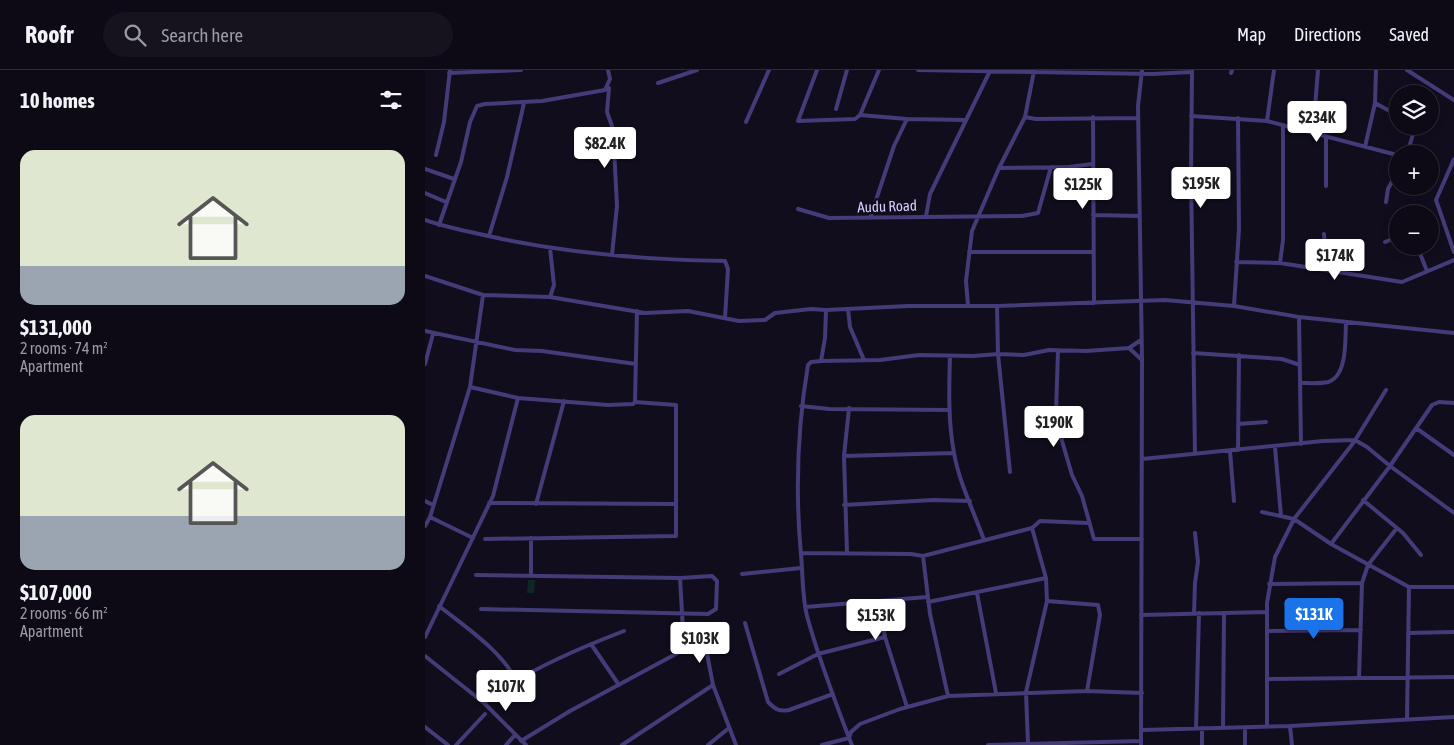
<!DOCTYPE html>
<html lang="en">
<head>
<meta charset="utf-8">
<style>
  body { margin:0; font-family:"Asap Condensed",sans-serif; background:#16131f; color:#f1f3f6; height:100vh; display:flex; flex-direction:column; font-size:19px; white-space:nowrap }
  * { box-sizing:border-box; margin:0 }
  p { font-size:16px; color:#9a9aa1 }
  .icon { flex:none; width:28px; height:28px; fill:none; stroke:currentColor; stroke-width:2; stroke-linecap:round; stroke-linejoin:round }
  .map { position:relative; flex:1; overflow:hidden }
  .details { display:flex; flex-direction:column; background:#0d0a16; width:425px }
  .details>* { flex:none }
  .controls { position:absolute; left:964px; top:15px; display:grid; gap:10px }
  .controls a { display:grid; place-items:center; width:50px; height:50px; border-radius:50%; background:#0d0a16; box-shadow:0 2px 8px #0003,0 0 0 1px #2d2b35; font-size:25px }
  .price { position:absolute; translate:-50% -42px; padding:0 11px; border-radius:5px; background:#fff; color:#222; font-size:16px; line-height:32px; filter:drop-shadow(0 1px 2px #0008) }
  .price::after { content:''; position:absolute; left:50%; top:30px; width:15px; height:11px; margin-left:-8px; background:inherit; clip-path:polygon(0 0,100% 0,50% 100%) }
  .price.selected { background:#1a73e8; color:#fff }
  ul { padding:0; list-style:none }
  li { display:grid; align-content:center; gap:10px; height:265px; padding:0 20px }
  li span { display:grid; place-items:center; height:155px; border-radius:15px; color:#555 }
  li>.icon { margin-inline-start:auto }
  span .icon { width:90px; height:90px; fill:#fffc; stroke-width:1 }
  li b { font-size:21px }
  h2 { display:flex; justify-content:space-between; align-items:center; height:60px; padding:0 20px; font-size:21px }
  header { display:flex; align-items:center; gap:30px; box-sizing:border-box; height:70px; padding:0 25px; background:#0d0a16; border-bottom:1px solid #2d2b35 }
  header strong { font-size:24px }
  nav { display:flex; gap:28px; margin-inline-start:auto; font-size:18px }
  .search { width:350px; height:45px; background:#16131f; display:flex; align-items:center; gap:12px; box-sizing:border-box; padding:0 18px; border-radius:28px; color:#9a9aa1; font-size:19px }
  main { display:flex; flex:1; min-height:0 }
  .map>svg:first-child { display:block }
  .green { fill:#102527 }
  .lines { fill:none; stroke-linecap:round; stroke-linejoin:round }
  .street { stroke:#443b79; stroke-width:4 }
  .labels { text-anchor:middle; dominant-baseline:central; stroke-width:5; stroke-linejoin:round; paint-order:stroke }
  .street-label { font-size:15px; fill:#d7ccfc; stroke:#110d1d }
</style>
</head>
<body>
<header>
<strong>Roofr</strong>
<div class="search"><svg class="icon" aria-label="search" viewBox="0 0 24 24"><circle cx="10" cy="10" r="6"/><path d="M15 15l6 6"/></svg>Search here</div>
<nav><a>Map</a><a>Directions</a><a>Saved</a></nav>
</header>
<main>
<section class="details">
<h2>10 homes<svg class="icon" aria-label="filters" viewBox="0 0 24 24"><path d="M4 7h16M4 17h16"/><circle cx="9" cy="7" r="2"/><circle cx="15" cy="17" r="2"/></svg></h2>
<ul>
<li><span style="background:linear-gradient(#dfe7d0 75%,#9aa5b1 0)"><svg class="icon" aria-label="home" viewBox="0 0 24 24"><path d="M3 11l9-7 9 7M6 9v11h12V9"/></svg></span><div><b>$131,000</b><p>2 rooms · 74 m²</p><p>Apartment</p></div></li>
<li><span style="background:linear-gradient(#dfe7d0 65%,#9aa5b1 0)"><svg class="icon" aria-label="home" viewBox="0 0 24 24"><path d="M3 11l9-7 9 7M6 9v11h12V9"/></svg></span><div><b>$107,000</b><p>2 rooms · 66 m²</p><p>Apartment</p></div></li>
</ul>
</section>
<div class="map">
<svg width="1029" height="675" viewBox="0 0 1029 675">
  <rect width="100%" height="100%" fill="#110d1d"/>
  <path class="green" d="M103,510H110L109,523H102Z"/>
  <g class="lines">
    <path class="street" d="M392,0L373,51L430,49L435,45L454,0
      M493,0L727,4L767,2
      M767,0L766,105L770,384
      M951,0L950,33L972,45
      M982,0L1029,30
      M24,3L96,0
      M806,3L807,0
      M233,13L272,0
      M184,18L182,42L188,59L192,136L187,185
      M411,39L422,0
      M435,45L482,49L540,50
      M766,46L842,51L972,85
      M600,47L611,49L713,48
      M668,47L669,233
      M842,51L849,0
      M321,52L344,0
      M888,63L893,0
      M901,66V116
      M940,77L950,33
      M982,84L989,61L987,56
      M11,85L19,52L25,0
      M1029,89L1011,130L1029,182
      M574,98L644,97L667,94
      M0,99L29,109
      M0,123L21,132
      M961,132L963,119L972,102
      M373,139L404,148L597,146L613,143L626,97
      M979,141L980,144
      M668,145L715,146
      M501,146L505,124L565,1
      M445,148L469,76L482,49
      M0,150C25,159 51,163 77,169C151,184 225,190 300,191L303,199L300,248
      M14,155L36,92L45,52L52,36L60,34L117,31L180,20L185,9L183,0
      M64,166L82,107L99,33
      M960,172L972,167
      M992,176L1002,201
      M544,182H667
      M811,192L855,193L977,212L1029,190
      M855,193L858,170V55
      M899,199L904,181L900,176L899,164
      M0,206L58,225L125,227L220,243L263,241L314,251L340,250L350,243L386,239L401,240L483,236H572L740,230L809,236L874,247L1029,263
      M125,227L129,215L125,178
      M543,236L541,211L547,161L574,98L600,47L609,1
      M809,236L814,159L813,48
      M423,239L425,257L439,290
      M874,247L876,374
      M0,261L90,280L117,281L211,294
      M704,278L717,290
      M633,280L631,343L637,371L647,405L657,426L669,469H717
      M768,283L857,289L875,295
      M525,286C524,318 523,351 529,383C534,412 549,442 559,470
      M396,291L400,268L401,240
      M0,294L8,264
      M875,313C884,313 895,314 903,312C923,306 920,268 921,252
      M45,317L93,328L183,335L208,334L210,332L212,241
      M376,336L404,339L524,340
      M813,354L841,352
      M991,358L1029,385
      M850,377L856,446
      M813,380L814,285
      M805,381L809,431
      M419,386L529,383
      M717,389L898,371L930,370L942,377L965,396L1029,443
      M585,402L573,284L599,285L624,280L661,281L704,278L716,270
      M938,430L978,463L996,485
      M0,431L8,435
      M64,433L250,434
      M111,434L139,331
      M419,435L508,430L545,431
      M837,442L869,449L906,474L984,517H1029
      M5,447L48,468
      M0,456L5,447L45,317L58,225
      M106,468V505
      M60,469L251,466V335L210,332
      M906,474L965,396L1007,335L1014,332L1029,333
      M376,483L486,484L498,486L607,458L615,451L663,453
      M422,483L419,386L424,338
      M498,486L505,544L523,626
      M317,504L376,498
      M51,505L255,508L287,506L292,511L291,539L283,544L56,539
      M255,508L259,578
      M844,514L937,513
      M552,523L571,623
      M453,531L460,567L482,637
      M622,531L673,535L675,545L662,621
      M503,532L621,508
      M14,536C38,555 81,584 91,612
      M380,537L502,527
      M769,544L770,513L773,492L770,463
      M716,545L841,542
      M320,553L343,632C350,639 354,642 364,640L408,624
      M842,561L936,560
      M983,563L1029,562
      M0,567L68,426L93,328
      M166,574L194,615
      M0,586L59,633L101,675
      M354,604L393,584L460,567
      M934,608L937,513L943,495L972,458
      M843,609L1029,607
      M59,633C94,604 157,577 199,561
      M982,649L984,517
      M798,656L799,544
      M842,656V533L850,487L869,449L929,372L961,320
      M865,656L867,675
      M0,657L23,675
      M820,657V675
      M771,658L774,543
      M717,660L865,656L1029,647
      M96,671L145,641L275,571L280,573L288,615L311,675
      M603,674L601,622L622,531L621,508L607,458
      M31,675L60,644
      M81,675L90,665
      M197,675L288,615
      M283,675L304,658
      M397,675L424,668C409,628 393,587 382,546C377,526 378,505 376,485C370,419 372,360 383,295L386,292L396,291L455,290L494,285L548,286L573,284L572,236
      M427,675L424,668L426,662L435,654L475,639L523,626L662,621L717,623
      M563,675L716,671
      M716,675L717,290L713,36L717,0
      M777,675V658"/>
  </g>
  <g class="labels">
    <g class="street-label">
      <text transform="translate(462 136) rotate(-2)">Audu Road</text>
    </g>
  </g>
</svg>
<div class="controls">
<a><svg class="icon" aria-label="layers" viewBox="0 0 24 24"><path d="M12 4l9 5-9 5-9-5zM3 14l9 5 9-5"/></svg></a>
<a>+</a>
<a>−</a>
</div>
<b class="price" style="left:892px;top:73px">$234K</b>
<b class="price" style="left:180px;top:99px">$82.4K</b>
<b class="price" style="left:776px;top:139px">$195K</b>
<b class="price" style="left:658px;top:140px">$125K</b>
<b class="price" style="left:910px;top:211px">$174K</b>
<b class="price" style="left:629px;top:378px">$190K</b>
<b class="price selected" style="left:889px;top:570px">$131K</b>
<b class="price" style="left:451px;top:571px">$153K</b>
<b class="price" style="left:275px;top:594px">$103K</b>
<b class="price" style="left:81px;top:642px">$107K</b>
</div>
</main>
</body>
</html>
